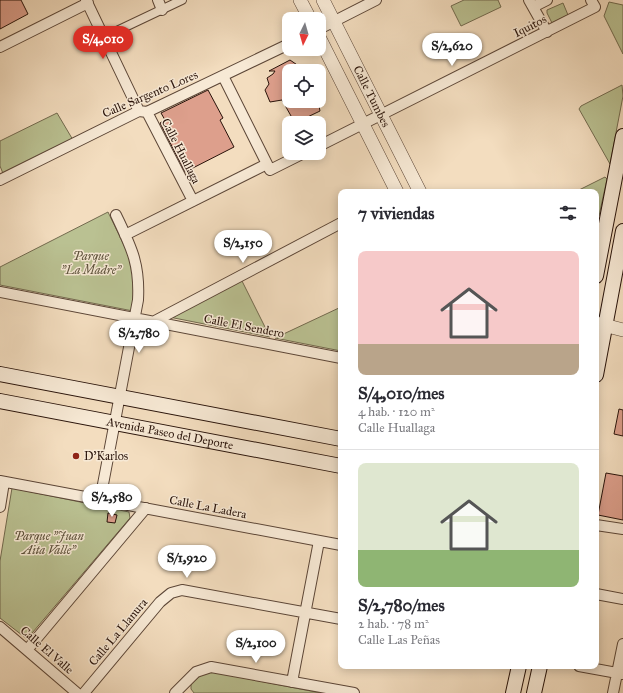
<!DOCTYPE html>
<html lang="es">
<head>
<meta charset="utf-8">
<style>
  body { margin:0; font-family:"IM FELL Great Primer",serif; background:#f7f7f7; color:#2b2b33; height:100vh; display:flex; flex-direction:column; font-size:15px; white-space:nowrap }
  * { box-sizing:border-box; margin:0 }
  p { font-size:13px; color:#7c7c81 }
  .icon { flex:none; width:22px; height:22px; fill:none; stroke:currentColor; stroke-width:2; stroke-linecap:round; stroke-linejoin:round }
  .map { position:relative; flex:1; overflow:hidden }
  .details { position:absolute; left:338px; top:189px; width:261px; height:480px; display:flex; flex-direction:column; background:#fff; border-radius:8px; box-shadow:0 2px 10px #0003 }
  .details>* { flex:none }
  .needle { width:26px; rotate:185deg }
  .buttons { position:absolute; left:282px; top:12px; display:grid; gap:8px }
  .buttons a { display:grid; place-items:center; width:44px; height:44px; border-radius:8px; background:#fff; box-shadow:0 2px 10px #0003; font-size:20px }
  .price { position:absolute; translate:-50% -34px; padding:0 9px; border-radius:14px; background:#fff; color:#222; font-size:13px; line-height:26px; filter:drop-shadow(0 1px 2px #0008) }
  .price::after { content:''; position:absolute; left:50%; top:24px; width:12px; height:9px; margin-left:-6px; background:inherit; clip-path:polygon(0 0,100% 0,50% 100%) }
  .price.current { background:#d93025; color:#fff }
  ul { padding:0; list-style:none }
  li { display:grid; align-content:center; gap:8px; height:212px; padding:0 20px }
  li+li { border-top:1px solid #e1e1e2 }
  li span { display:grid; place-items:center; height:124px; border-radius:8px; color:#555 }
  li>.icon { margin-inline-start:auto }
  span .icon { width:72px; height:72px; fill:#fffc; stroke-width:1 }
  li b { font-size:17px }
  h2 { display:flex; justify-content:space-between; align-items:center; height:48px; padding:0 20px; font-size:17px }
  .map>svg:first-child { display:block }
  .green { fill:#bac192; stroke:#726a4e }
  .building { fill:#dd9f8c; stroke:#29130a }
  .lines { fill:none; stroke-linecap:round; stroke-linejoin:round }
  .pedestrian-casing { stroke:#5c4637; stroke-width:10 }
  .minor-casing { stroke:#5c4637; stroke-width:12 }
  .tertiary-casing { stroke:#5c4637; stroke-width:14 }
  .secondary-casing { stroke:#29130a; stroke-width:16 }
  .pedestrian { stroke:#f7e9d5; stroke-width:8 }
  .minor { stroke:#f7e9d5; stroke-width:10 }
  .tertiary { stroke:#f7e9d5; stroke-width:13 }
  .secondary { stroke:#f7e9d5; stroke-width:14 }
  .poi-dot { fill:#8f2418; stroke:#f7e9d5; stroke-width:1.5 }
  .labels { text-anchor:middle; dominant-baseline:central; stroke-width:3; stroke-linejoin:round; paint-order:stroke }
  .street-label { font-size:12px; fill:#29130a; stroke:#f7e9d5 }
  .park-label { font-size:12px; font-style:italic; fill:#5c503a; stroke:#f7e9d5 }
  .poi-label { font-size:12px; fill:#29130a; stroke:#f7e9d5; text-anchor:start }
</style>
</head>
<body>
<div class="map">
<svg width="623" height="693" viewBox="0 0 623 693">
  <rect width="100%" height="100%" fill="#f3ddbf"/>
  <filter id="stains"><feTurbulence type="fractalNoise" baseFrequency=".005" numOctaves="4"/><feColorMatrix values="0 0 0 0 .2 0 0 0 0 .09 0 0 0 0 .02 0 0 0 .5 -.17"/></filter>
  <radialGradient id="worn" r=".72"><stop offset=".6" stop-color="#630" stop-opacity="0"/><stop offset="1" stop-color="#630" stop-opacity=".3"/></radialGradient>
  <path class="green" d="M464,0H498L501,7L461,26L451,6Z
    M609,2L623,5V54L604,16Z
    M563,3L568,15L552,23L547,13V10Z
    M622,85L623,96L610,164L579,109L581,106Z
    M57,113L73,140L4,176L0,166V141Z
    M605,177L607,179L599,216H596V192H575Z
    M108,212L134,266L133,311L0,285V267Z
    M240,277L270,337L164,316Z
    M341,307V351L275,338Z
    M12,488L129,512L130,518L27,639L0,618V561Z
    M213,672L321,693H194L191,689V683L203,674Z"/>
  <path class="building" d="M0,0H21L28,14L0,29Z
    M290,60L306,71H289V101H318L320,111L295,123L282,100L270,102L265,90L269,84L267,78L273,74L275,71H269Z
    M208,90L223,118L220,120L234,147L185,172L160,123L165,120L161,113Z
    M619,409L623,410V436L614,434Z
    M606,473L623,476V520L598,515Z
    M108,513L117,515L115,523L107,522Z"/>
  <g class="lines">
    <g class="pedestrian-casing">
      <path id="pedestrian" d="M104,37L182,0"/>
    </g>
    <g class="minor-casing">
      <path id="minor" d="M86,0L139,111
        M158,0L162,10
        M529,0L547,32
        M533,7L547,0
        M319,29L376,0
        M0,47L88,3
        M223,76L270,170L304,153
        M147,112L193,201
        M319,146L595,7L591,0
        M0,180L139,111L147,112L289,44
        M125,235L267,164
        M0,292L341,358
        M153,322L341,223
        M0,481L341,545
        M100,500L138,300C140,263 131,247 116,215
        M0,507L4,482
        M596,525L623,529
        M596,594L623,599
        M0,627L77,693
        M27,650L146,508
        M579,666L623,674
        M292,682L319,541
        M84,693L160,602L171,593L182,590L341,619
        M175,693L196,672L211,667L354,693
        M613,693L623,644"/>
    </g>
    <g class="tertiary-casing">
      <g id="tertiary">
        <path d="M300,0L310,19"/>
        <path id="s1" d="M323,0L420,192"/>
        <path d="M319,37L397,192"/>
        <path d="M596,323L623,330"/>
      </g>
    </g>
    <g class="secondary-casing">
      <g id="secondary">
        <path d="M596,276L623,136"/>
        <path d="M0,374L341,439"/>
        <path d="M596,375L623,231"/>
        <path id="s2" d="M0,401L341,466"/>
        <path d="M513,693L519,666"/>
        <path d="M534,693L540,666"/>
      </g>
    </g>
    <use href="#pedestrian" class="pedestrian"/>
    <use href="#minor" class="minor"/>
    <use href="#tertiary" class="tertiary"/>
    <use href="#secondary" class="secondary"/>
  </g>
  <circle class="poi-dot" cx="76" cy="456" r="4"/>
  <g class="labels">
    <g class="street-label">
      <text transform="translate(530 26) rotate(-27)">Iquitos</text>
      <text transform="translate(150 94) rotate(-23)">Calle Sargento Lores</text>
      <text stroke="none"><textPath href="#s1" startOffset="108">Calle Tumbes</textPath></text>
      <text transform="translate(181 151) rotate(63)">Calle Huallaga</text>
      <text transform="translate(244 326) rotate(11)">Calle El Sendero</text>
      <text stroke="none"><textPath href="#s2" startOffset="173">Avenida Paseo del Deporte</textPath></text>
      <text transform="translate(208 507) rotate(11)">Calle La Ladera</text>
      <text transform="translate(118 632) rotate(-50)">Calle La Llanura</text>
      <text transform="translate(47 650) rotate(41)">Calle El Valle</text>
    </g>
    <g class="park-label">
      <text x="91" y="256">Parque<tspan x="91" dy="14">"La Madre"</tspan></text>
      <text x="49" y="536">Parque "Juan<tspan x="49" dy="14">Aita Valle"</tspan></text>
    </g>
    <g class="poi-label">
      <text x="84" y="456">D'Karlos</text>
    </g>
  </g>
  <rect width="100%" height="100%" filter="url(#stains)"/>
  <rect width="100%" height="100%" fill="url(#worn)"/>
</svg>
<div class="buttons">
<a><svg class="needle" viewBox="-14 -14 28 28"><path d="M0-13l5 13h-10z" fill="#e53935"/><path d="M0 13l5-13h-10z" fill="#7c7c81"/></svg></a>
<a><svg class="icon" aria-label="locate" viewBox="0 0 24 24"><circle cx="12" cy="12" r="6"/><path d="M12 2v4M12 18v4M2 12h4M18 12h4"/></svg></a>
<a><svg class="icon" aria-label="layers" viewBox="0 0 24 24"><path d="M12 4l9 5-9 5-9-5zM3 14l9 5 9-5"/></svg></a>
</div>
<b class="price current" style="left:103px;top:60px">S/4,010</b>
<b class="price" style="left:452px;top:67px">S/2,620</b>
<b class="price" style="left:243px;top:264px">S/2,150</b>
<b class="price" style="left:139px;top:354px">S/2,780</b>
<b class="price" style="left:112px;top:518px">S/2,580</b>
<b class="price" style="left:187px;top:579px">S/1,920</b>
<b class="price" style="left:256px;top:664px">S/2,100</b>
<section class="details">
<h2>7 viviendas<svg class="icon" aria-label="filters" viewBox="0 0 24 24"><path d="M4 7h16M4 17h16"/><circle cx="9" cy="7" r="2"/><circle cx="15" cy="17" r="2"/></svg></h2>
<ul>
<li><span style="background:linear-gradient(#f6c9c9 75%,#b9a48a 0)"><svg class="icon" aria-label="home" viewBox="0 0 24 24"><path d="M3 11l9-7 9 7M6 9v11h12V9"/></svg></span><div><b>S/4,010/mes</b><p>4 hab. · 120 m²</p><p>Calle Huallaga</p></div></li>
<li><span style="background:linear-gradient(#dfe7d0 70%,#8fb573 0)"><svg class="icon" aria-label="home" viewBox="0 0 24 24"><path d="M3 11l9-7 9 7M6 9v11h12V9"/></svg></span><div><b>S/2,780/mes</b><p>2 hab. · 78 m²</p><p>Calle Las Peñas</p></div></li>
</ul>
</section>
</div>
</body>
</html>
